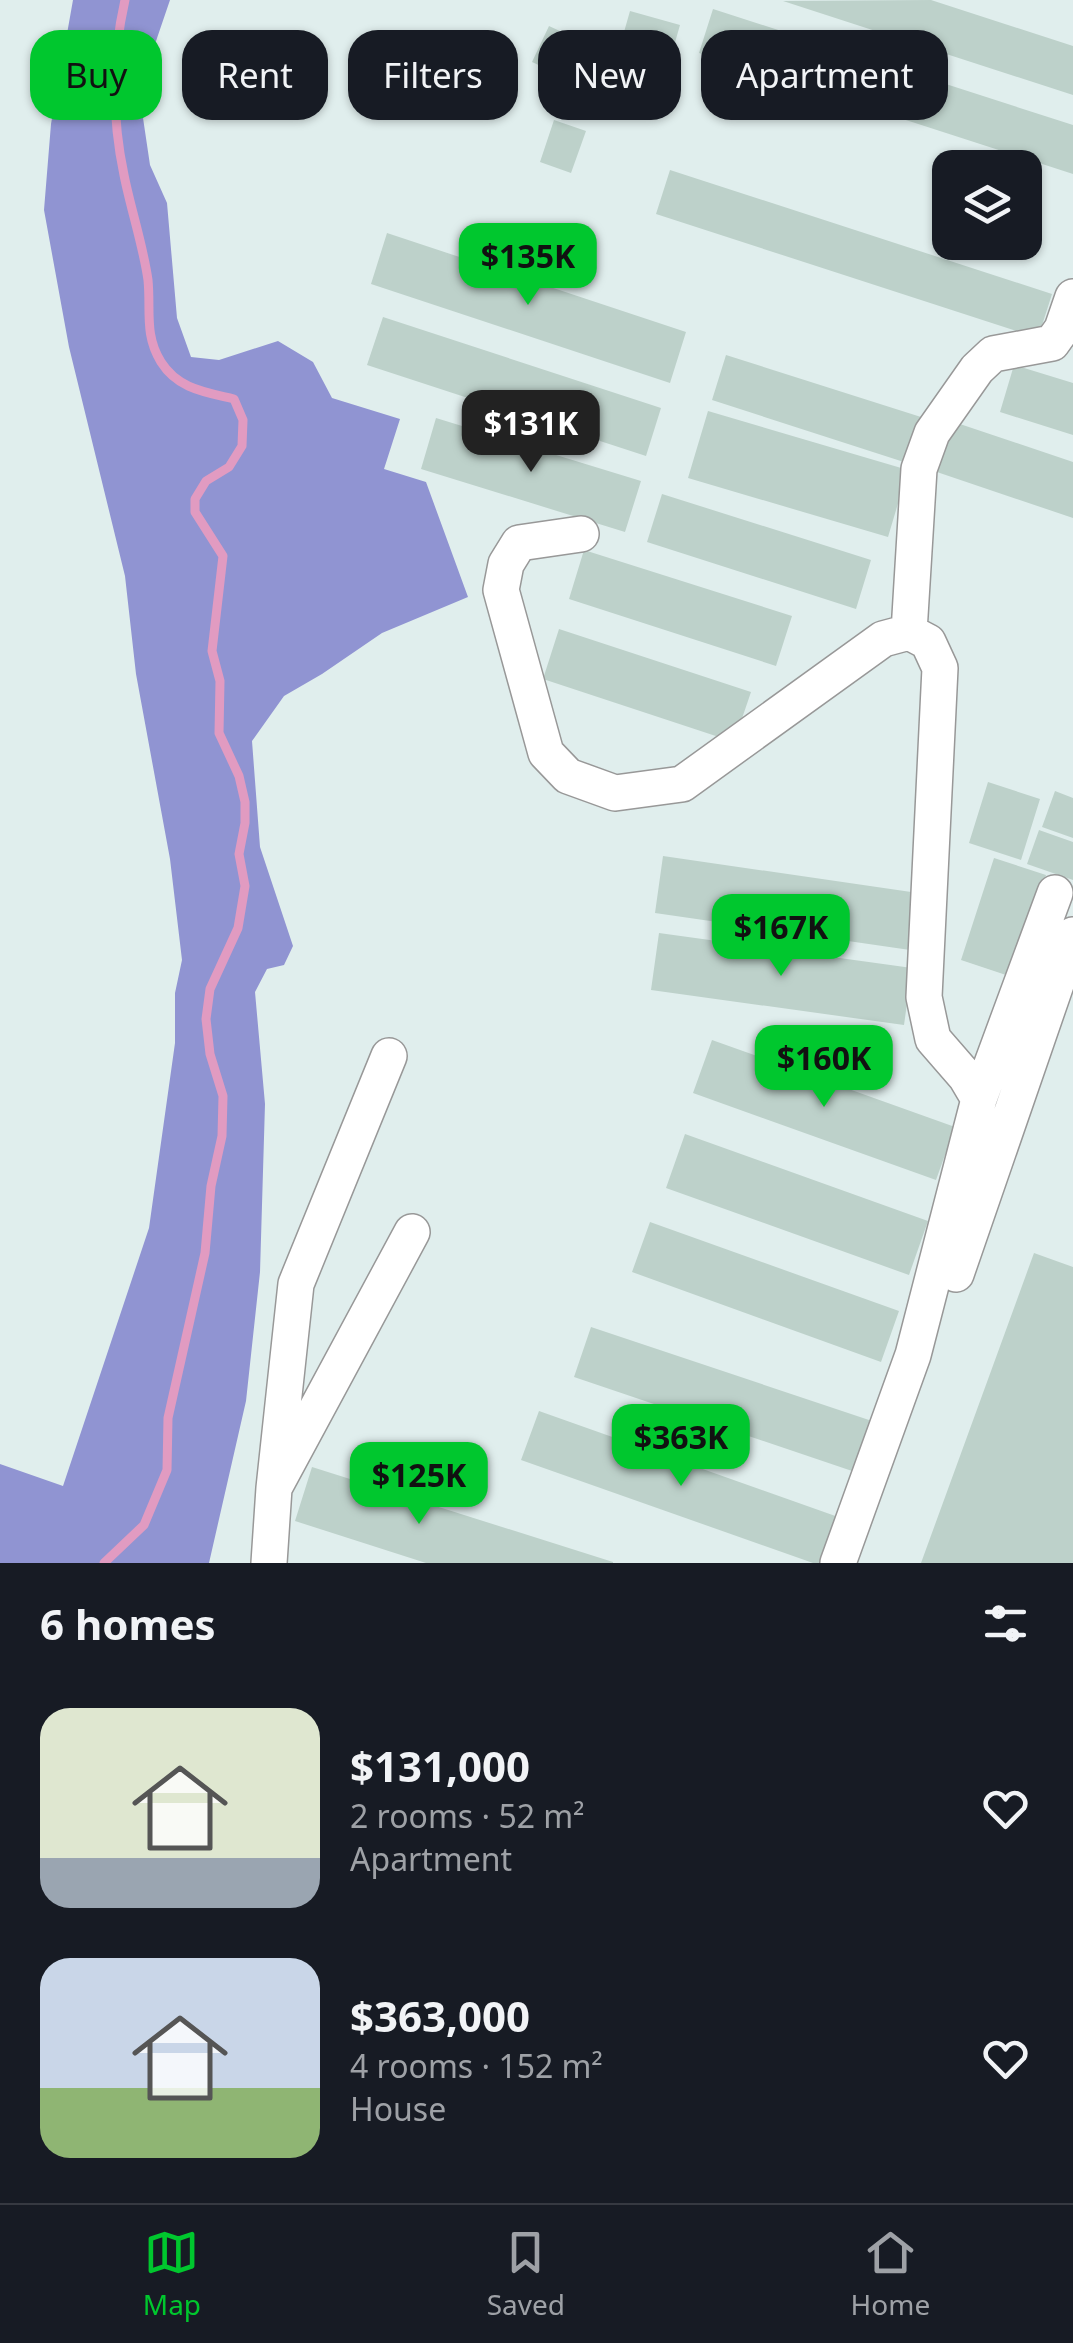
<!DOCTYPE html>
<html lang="en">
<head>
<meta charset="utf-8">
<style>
  body { margin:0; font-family:"Noto Sans",sans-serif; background:#242831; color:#f1f3f6; height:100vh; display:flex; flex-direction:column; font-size:38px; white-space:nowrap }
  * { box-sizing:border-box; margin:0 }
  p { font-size:32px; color:#9ea1a6 }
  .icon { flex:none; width:55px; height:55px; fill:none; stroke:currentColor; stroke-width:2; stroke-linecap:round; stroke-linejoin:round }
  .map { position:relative; height:1563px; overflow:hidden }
  .drawer { display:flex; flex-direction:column; background:#171b24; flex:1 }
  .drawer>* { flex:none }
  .hud { position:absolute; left:30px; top:30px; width:1015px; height:90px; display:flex; gap:20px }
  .fabs { position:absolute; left:932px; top:150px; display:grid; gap:20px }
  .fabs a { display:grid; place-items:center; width:110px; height:110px; border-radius:20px; background:#171b24; box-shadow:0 2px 8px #0004; font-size:50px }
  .price { position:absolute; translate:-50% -85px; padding:0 22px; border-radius:20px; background:#00c72e; color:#111; font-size:32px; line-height:65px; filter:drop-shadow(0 2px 5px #0008) }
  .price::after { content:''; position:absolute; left:50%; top:60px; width:30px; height:22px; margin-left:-15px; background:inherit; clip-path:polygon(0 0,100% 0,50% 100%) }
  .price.on { background:#222; color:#fff }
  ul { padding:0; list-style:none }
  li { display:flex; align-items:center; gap:30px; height:250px; padding:0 40px }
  li span { display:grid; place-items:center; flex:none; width:280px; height:200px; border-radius:30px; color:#555 }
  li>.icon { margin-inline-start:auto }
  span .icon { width:120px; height:120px; fill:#fffc; stroke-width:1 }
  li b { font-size:42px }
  h2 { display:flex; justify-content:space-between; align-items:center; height:120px; padding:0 40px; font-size:42px }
  .tag { padding:0 35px; border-radius:30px; background:#171b24; box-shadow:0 2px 8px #0004; font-size:35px; line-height:90px }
  .tag.on { background:#00c72e; color:#111 }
  .menu { display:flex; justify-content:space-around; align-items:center; height:140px; border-top:2px solid #363941; background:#171b24; font-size:28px; color:#9ea1a6 }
  .menu a { display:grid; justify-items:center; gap:5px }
  .menu .on { color:#00c72e }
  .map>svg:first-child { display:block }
  .forest { fill:#9094d2 }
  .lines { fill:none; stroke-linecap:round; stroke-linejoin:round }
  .stream { stroke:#e19bc1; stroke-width:9 }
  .building { fill:#bdd1ca }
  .minor-casing { stroke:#989898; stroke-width:38 }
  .minor { stroke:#fff; stroke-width:35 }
</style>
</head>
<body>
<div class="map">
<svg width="1073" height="1563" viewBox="0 0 1073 1563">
  <rect width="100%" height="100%" fill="#e0eeed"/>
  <path class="forest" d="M73,0H170L139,91L150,165L167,203L177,318L191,357L219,360L278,341L313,362L332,398L400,419L384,469L426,482L468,597L382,633L322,674L284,696L252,741L260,847L293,946L284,965L267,969L255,992L265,1104L260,1272L246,1401L209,1563H0V1464L63,1486L149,1228L175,1043V993L182,960L170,859L136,674L125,576L69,347L44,210L51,124Z"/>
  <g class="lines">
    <path class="stream" d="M104,1563L144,1525L167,1470L168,1418L205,1253L211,1186L222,1136L223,1096L210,1054L206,1019L210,989L238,928L245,886L239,854L245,823V802L239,776L219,733L220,681L212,651L223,556L195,512V499L206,481L229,467L242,446L243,420L234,399C205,392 178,389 161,362C144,335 151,310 148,280C143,245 131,210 124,175C112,118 112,57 125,0"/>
  </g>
  <path class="building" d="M931,0L1073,46V95L783,1Z
    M713,9L1073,125V174L699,53Z
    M630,11L680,25L668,67L618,53Z
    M549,26L577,39L560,75L532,62Z
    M554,120L586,131L571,173L540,162Z
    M670,170L1052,294L1038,338L656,214Z
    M387,233L686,332L670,383L371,284Z
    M383,317L661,408L646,456L367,365Z
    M726,355L921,417L907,463L712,400Z
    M1014,365L1073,383V435L1000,412Z
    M708,411L908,470L888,537L688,478Z
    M436,418L641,481L625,532L421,469Z
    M948,420L1073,462V518L931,470Z
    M662,494L871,560L856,609L647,542Z
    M584,550L792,616L776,666L569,599Z
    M559,629L751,692L734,742L543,679Z
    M988,782L1040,799L1021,860L969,843Z
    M1055,791L1073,798V838L1042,827Z
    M1039,830L1073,842V880L1027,864Z
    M663,856L918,893L910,950L655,913Z
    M994,858L1046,875L1012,977L961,960Z
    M659,933L912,968L904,1025L651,990Z
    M712,1040L955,1127L936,1180L693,1093Z
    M685,1134L928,1221L909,1275L666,1188Z
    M650,1222L899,1311L881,1362L632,1272Z
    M1034,1253L1073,1267V1563H921Z
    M591,1327L875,1422L858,1473L574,1377Z
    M539,1411L841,1518L826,1563H813L521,1460Z
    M312,1467L613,1562V1563H426L295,1521Z"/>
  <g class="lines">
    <g class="minor-casing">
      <path id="minor" d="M581,534L519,543L506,564L501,590L546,753L568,776L615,793L682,784L883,639L909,632L928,642L940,668L924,997L933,1039L966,1077L979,1099L913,1355L838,1563
        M909,632L919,469L932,433L977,369L993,354L1052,343L1062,329L1073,297
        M979,1099L1055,893
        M956,1274L1073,935
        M274,1488L296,1284L389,1056
        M269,1563L274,1488L412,1232"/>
    </g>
    <use href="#minor" class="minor"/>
  </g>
</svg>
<div class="fabs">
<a><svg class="icon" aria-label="layers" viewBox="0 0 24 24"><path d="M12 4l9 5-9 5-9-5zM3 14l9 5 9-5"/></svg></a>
</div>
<b class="price" style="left:528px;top:308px">$135K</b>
<b class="price on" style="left:531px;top:475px">$131K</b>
<b class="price" style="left:781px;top:979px">$167K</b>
<b class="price" style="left:824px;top:1110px">$160K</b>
<b class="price" style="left:681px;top:1489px">$363K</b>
<b class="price" style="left:419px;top:1527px">$125K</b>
<div class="hud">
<a class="tag on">Buy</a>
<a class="tag">Rent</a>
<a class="tag">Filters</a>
<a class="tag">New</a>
<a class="tag">Apartment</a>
</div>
</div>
<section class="drawer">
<h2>6 homes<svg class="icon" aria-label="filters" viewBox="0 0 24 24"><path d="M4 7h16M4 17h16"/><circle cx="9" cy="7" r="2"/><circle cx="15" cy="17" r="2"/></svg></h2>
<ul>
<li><span style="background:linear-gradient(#dfe7d0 75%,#9aa5b1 0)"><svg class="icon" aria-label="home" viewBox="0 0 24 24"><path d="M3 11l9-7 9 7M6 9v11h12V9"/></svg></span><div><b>$131,000</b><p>2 rooms · 52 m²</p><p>Apartment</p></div><svg class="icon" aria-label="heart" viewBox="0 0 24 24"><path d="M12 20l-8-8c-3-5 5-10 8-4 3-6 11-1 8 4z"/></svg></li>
<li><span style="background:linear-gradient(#c9d6e8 65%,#8fb573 0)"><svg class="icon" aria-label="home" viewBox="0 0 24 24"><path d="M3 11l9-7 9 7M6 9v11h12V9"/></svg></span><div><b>$363,000</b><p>4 rooms · 152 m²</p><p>House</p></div><svg class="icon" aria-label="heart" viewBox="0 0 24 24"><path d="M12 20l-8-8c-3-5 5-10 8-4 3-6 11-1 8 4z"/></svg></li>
</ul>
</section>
<nav class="menu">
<a class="on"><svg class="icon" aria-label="map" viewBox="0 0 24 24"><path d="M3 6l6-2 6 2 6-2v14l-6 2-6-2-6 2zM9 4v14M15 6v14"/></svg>Map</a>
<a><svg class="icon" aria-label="saved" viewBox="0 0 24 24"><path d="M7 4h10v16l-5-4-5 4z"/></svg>Saved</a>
<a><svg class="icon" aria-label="home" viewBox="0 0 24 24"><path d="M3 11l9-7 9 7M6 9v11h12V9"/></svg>Home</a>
</nav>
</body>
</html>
